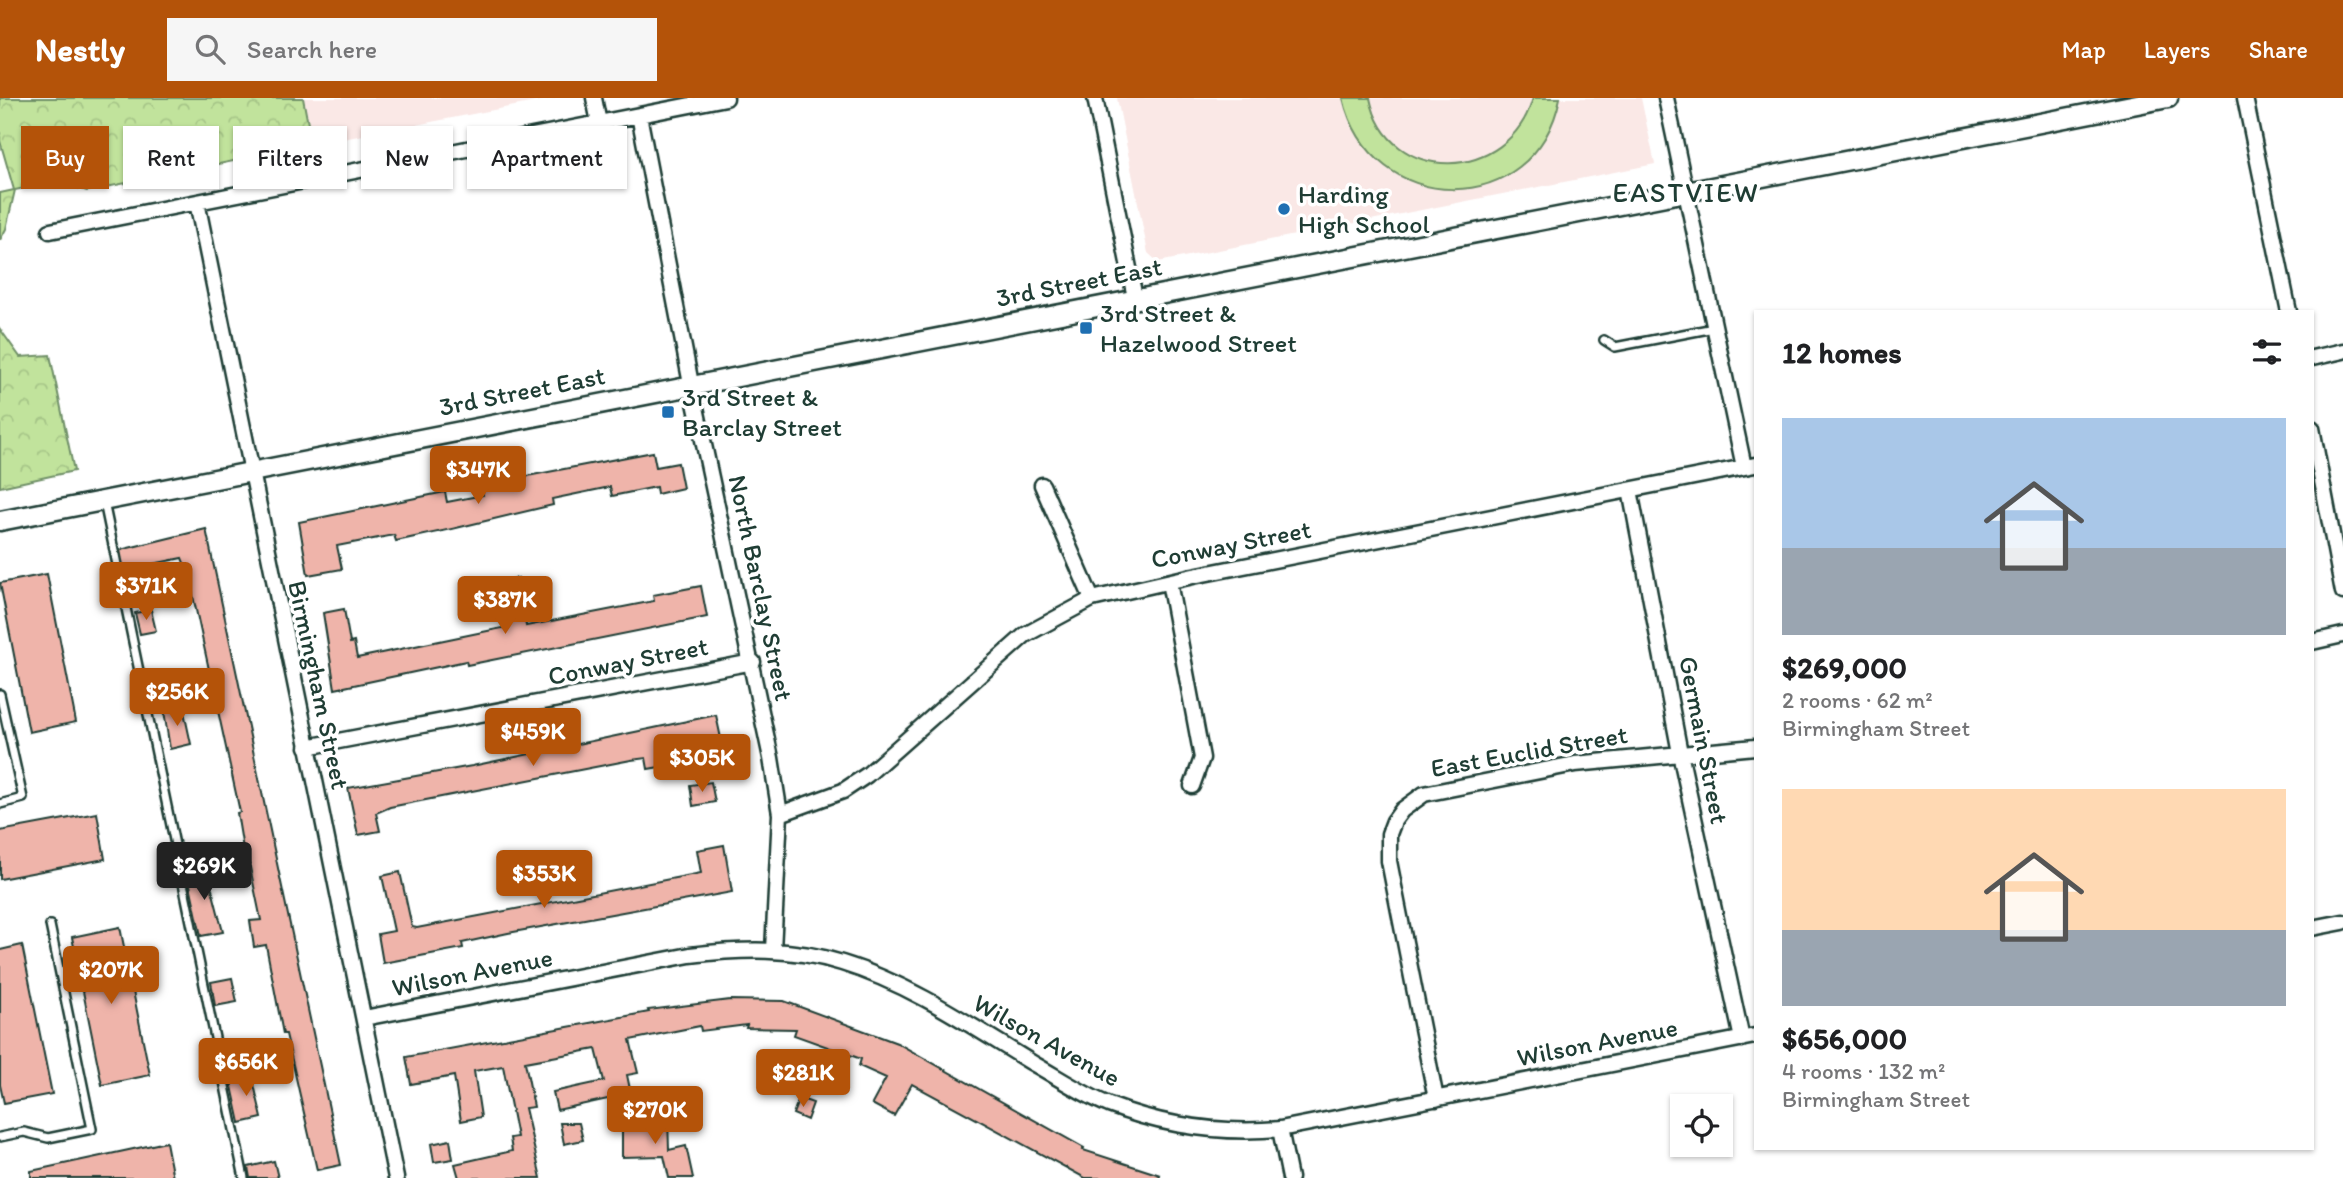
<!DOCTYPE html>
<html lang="en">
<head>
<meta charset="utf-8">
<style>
  body { margin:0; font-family:Itim,sans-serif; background:#f6f6f6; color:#202124; height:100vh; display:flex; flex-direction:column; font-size:26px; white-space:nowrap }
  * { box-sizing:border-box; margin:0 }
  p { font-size:23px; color:#757577 }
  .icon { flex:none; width:38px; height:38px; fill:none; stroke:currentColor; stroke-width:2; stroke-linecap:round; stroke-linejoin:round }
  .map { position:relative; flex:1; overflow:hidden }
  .side { position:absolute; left:1754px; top:212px; width:560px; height:840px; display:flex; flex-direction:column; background:#fff; border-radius:0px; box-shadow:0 2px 5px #0004 }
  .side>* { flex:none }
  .hud { position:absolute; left:21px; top:28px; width:665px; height:63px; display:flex; gap:14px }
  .tools { position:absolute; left:1670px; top:996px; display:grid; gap:14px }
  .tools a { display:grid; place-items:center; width:63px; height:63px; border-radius:0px; background:#fff; box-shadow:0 2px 5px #0004; font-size:35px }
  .price { position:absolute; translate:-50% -60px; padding:0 16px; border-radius:7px; background:#b45309; color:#fff; font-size:23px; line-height:46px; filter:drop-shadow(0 2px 4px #0008) }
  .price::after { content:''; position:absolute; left:50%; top:42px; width:21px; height:16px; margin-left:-10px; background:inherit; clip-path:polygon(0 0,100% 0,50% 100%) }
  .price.selected { background:#222; color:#fff }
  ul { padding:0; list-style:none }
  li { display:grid; align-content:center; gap:14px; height:371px; padding:0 28px }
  li span { display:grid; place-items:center; height:217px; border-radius:0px; color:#555 }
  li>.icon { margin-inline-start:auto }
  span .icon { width:126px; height:126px; fill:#fffc; stroke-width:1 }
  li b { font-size:30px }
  h2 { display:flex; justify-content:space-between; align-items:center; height:84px; padding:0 28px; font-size:30px }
  .chip { padding:0 24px; border-radius:0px; background:#fff; box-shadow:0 2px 5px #0004; font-size:24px; line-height:63px }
  .chip.selected { background:#b45309; color:#fff }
  header { display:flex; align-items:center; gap:42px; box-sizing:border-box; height:98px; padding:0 35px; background:#b45309; color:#fff }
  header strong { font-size:33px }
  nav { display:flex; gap:38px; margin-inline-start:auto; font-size:24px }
  .search { width:490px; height:63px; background:#f6f6f6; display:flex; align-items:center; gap:18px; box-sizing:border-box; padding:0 24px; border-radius:0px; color:#757577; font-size:26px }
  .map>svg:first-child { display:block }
  .built { fill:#fae8e6 }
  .forest { fill:url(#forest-crowns); stroke:#709068; stroke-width:2 }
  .garden { fill:#c1e39c; stroke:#709068; stroke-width:2 }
  .building { fill:#efb4aa; stroke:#1f3d34; stroke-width:2 }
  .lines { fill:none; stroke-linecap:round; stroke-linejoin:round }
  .service-casing { stroke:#1f3d34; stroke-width:12 }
  .minor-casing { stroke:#1f3d34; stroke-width:19 }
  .tertiary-casing { stroke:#1f3d34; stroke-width:23 }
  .service { stroke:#fff; stroke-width:7 }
  .minor { stroke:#fff; stroke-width:14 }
  .tertiary { stroke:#fff; stroke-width:18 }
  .poi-dot { fill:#1f6fb2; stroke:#fff; stroke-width:2.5 }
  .labels { text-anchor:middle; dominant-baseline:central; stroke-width:7; stroke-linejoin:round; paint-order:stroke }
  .poi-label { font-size:26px; fill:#1f3d34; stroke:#fff; text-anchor:start }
  .street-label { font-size:26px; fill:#1f3d34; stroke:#fff }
  .neighbourhood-label { font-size:28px; letter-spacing:2px; fill:#1f3d34; stroke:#fff }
</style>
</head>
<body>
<header>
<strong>Nestly</strong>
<div class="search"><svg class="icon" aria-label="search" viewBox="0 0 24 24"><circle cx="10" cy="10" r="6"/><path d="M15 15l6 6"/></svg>Search here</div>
<nav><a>Map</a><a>Layers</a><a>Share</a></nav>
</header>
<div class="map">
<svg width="2343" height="1080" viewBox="0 0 2343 1080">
  <defs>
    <pattern id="forest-crowns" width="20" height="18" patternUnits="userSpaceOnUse" patternTransform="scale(1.75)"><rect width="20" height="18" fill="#c1e39c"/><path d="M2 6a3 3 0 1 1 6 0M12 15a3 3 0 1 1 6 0" fill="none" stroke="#a5c487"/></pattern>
  </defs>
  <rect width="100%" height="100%" fill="#fff"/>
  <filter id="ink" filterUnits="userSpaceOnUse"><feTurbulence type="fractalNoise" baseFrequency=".0143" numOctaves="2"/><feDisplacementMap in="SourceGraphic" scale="14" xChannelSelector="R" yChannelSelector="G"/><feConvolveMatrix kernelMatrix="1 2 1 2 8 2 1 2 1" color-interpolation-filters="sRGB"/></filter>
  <g filter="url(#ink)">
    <path class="built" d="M303,0H556L312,47Z
      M1117,0H1641L1655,66L1158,164L1148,155Z"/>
    <path class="forest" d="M0,0H303L312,47L87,93C61,83 41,86 15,92L6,131L0,142V95L14,92L0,43Z
      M0,231L20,259L50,257L74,373L0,389Z"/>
    <path class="garden" d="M1343,0H1370C1388,89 1509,85 1533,0H1560C1535,123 1371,120 1343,0Z"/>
    <path class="building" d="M653,354L656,369L678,365L683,390L657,396L656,389L612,398L610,389L552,401L553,407L452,431L396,443L394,437L337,448L342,471L308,477L299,424L445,394L447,404L483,397L481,387Z
      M206,431L341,1067L317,1072L286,936H283L266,847L254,849L250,823L261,822L246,750L243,751L237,715L240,714L188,475L182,460L124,472L120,452Z
      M47,476L76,624L29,634L0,485Z
      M518,480L526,528L654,503L653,497L701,488L707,519L467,567L466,563L335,591L323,515L344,511L350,545L354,544L357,560L507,529L500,483Z
      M151,512L156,533L140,536L135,515Z
      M183,609L191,646L170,651L164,613Z
      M716,617L722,645L669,655L671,667L648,671L646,660L631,662L390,709L376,715L380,733L358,737L348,690L472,668Z
      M711,684L715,704L693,708L690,687Z
      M97,715L105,761L0,781V733Z
      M724,747L732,794L508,835L462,845L463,850L383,865L378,836L394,833L382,778L400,774L412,829L417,830L701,775L697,752Z
      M206,768L223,834L201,838L187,773Z
      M120,829L150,977L102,987L72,839Z
      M22,847L52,996L4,1005L0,987V852Z
      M232,880L237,904L215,908L211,884Z
      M730,902L784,903L897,945L1084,1050L1083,1052L1160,1077L1159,1080H1085L912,986L894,1018L872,1006L886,980L859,968L861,961L794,937L796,931L746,930L747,927L701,933L700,928L630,942L638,975L627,977L631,996L557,1012L553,994L604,983L596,951L525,964L534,1009L525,1010L541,1080H459L455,1066L512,1053L510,1040L517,1039L503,968L474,973L481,1019L461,1023L454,978L411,986L406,959L649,914L648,912Z
      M251,974L262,1020L240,1025L230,979Z
      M799,1000L813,1005L807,1022L793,1016Z
      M648,1020H668L669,1052L686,1048L693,1080H669L664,1058L622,1059V1024H648Z
      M560,1025H579L583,1042L564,1046Z
      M450,1042L453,1061L434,1064L431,1046Z
      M166,1044L173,1080H31V1073Z
      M274,1063L278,1080H250L248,1069Z"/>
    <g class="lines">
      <g class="service-casing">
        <path id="service" d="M1604,242L1615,249L1714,230
          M104,404L244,1080
          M0,596L23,700L0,706
          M0,1039L24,1034L48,1040L92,1031L50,827"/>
      </g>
      <g class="minor-casing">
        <path id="minor" d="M594,0L599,25
          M1095,0L1135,200
          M1666,0L1744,369
          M2245,0L2289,214
          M639,17L691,286L771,660L780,716L773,852
          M197,104L396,1080
          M50,133L726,0
          M2312,260L2343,253
          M2312,330L2343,494
          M1042,387L1092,501
          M1630,392L1680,655L1742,941
          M1169,484L1202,660L1192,688
          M2312,544L2343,537
          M307,649L753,564
          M780,716L843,693L867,677L1025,537L1092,501L1193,478L1755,367
          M2312,830L2343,824
          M364,920L690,857C741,851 792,849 842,865C911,886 973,929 1034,966C1059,980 1082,996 1109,1007C1164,1028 1221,1036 1280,1031L1755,938
          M1436,1001L1389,763V736L1394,723L1402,712L1424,696L1575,666L1755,649
          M1280,1031L1290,1080"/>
      </g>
      <g class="tertiary-casing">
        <path id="tertiary" d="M0,423L2168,0"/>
      </g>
      <use href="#service" class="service"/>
      <use href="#minor" class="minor"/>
      <use href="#tertiary" class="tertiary"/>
    </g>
  </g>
  <g class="poi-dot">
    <circle cx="1284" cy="111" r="7"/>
    <rect x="1079" y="223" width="14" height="14" rx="3.5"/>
    <rect x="661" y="307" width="14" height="14" rx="3.5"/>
  </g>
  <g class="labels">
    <g class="poi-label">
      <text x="1298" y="96">Harding<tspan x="1298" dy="30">High School</tspan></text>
      <text x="1100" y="215">3rd Street &amp;<tspan x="1100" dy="30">Hazelwood Street</tspan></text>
      <text x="682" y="299">3rd Street &amp;<tspan x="682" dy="30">Barclay Street</tspan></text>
    </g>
    <g class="street-label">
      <text transform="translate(1079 184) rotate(-11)">3rd Street East</text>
      <text transform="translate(522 293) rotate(-11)">3rd Street East</text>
      <text transform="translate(1231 446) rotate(-11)">Conway Street</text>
      <text transform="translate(761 490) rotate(78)">North Barclay Street</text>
      <text transform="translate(628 563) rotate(-11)">Conway Street</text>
      <text transform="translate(319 587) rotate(78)">Birmingham Street</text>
      <text transform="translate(1704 642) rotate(79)">Germain Street</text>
      <text transform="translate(1529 653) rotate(-10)">East Euclid Street</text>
      <text transform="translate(472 874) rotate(-11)">Wilson Avenue</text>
      <text transform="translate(1047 942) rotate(29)">Wilson Avenue</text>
      <text transform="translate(1597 944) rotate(-11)">Wilson Avenue</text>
    </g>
    <g class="neighbourhood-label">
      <text x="1686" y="94">EASTVIEW</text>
    </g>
  </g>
</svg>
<div class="tools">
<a><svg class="icon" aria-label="locate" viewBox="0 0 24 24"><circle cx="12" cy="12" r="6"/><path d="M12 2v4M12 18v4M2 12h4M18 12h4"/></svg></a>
</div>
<b class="price" style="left:478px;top:408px">$347K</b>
<b class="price" style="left:146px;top:524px">$371K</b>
<b class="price" style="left:505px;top:538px">$387K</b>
<b class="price" style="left:177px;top:630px">$256K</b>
<b class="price" style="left:533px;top:670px">$459K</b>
<b class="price" style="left:702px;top:696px">$305K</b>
<b class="price selected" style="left:204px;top:804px">$269K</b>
<b class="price" style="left:544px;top:812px">$353K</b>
<b class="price" style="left:111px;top:908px">$207K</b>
<b class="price" style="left:246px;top:1000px">$656K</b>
<b class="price" style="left:803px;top:1011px">$281K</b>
<b class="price" style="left:655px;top:1048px">$270K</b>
<div class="hud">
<a class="chip selected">Buy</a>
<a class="chip">Rent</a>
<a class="chip">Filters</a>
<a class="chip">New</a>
<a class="chip">Apartment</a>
</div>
<section class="side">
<h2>12 homes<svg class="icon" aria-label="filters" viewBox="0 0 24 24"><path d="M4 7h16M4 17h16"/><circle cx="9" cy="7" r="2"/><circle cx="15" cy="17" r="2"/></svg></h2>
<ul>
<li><span style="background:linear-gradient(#a9c7e8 60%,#9aa5b1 0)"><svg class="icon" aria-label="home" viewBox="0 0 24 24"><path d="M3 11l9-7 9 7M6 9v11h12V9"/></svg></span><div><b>$269,000</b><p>2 rooms · 62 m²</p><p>Birmingham Street</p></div></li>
<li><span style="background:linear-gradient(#ffd9b3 65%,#9aa5b1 0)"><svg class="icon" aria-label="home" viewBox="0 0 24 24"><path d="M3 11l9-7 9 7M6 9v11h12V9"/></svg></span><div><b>$656,000</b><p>4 rooms · 132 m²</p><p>Birmingham Street</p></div></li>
</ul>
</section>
</div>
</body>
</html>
